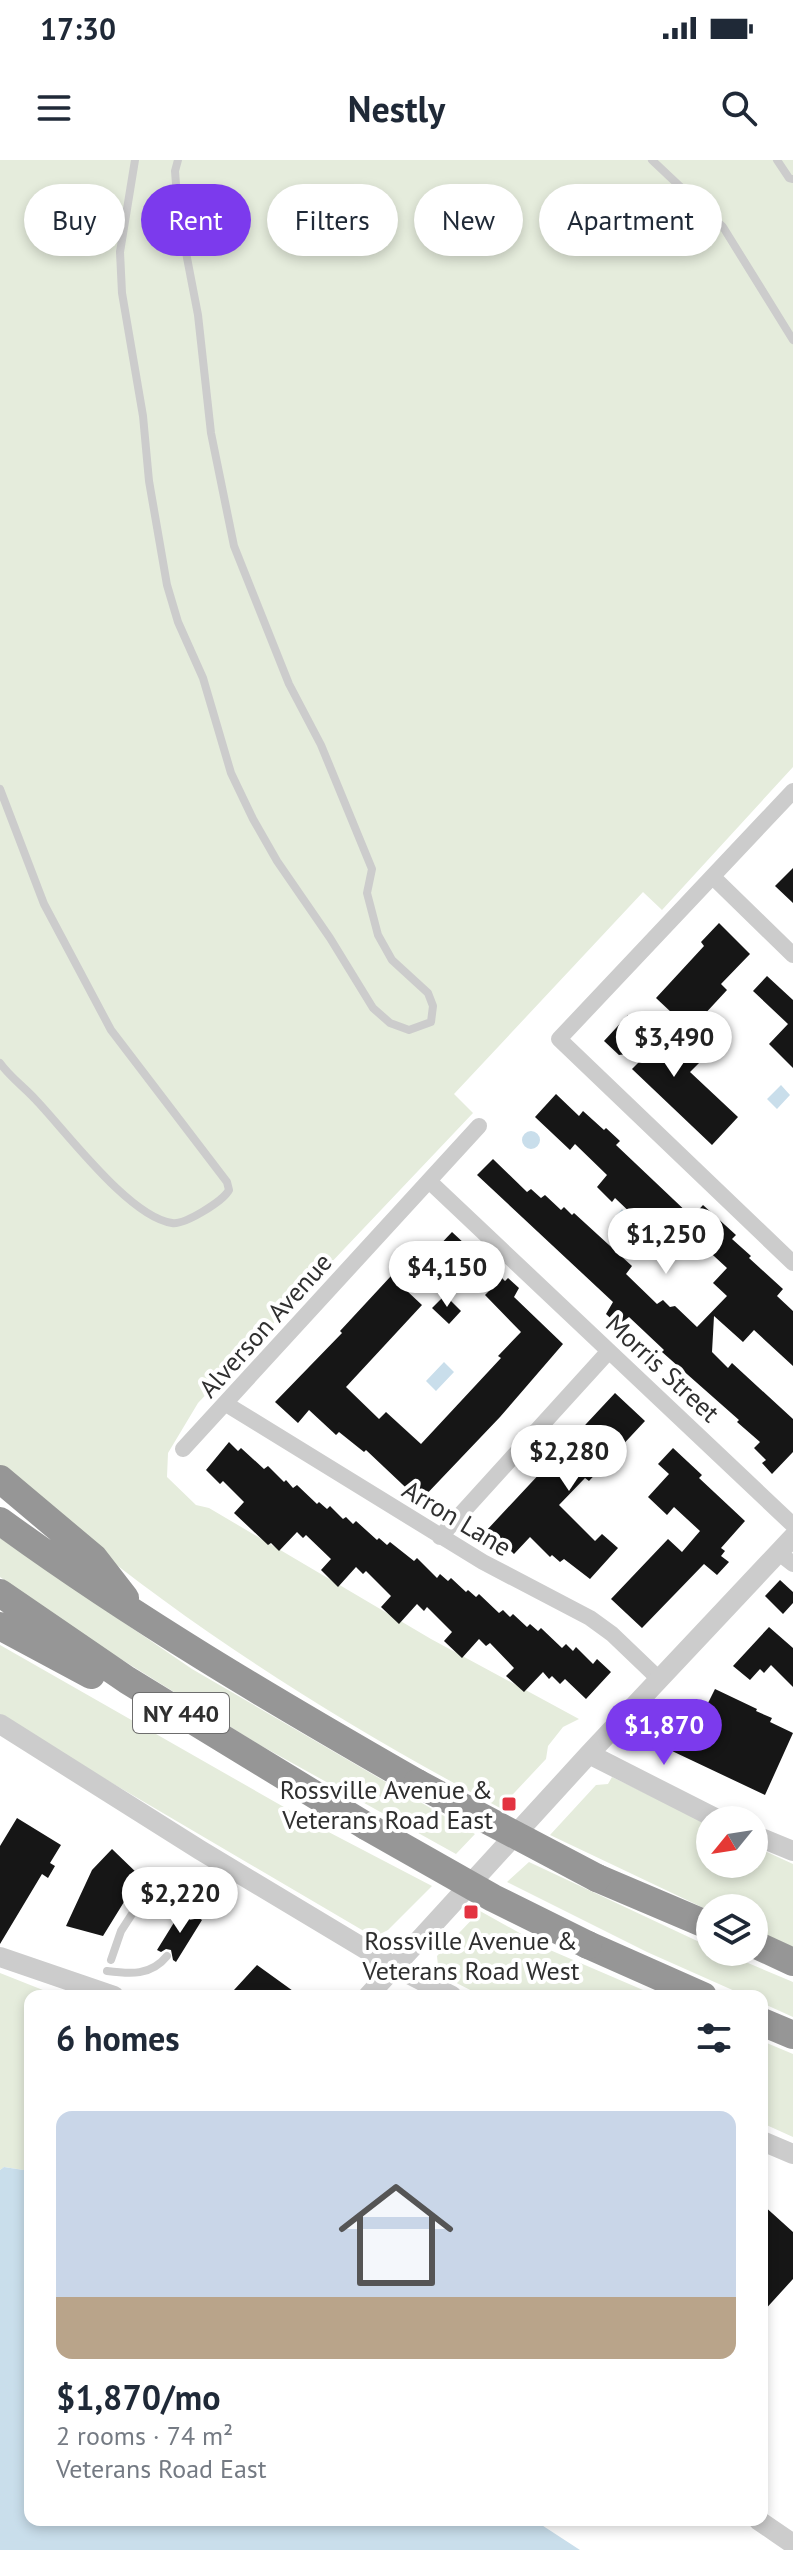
<!DOCTYPE html>
<html lang="en">
<head>
<meta charset="utf-8">
<style>
  body { margin:0; font-family:"PT Sans",sans-serif; background:#f2f2f3; color:#1f2937; height:100vh; display:flex; flex-direction:column; font-size:30px; white-space:nowrap }
  * { box-sizing:border-box; margin:0 }
  p { font-size:26px; color:#747a83 }
  .icon { flex:none; width:44px; height:44px; fill:none; stroke:currentColor; stroke-width:2; stroke-linecap:round; stroke-linejoin:round }
  .map { position:relative; flex:1; overflow:hidden }
  .side { position:absolute; left:24px; top:1830px; width:744px; height:536px; display:flex; flex-direction:column; background:#fff; border-radius:16px; box-shadow:0 4px 12px #0003 }
  .side>* { flex:none }
  .banner { position:absolute; left:24px; top:24px; width:746px; height:72px; display:flex; gap:16px }
  .needle { width:52px; rotate:240deg }
  .fabs { position:absolute; left:696px; top:1646px; display:grid; gap:16px }
  .fabs a { display:grid; place-items:center; width:72px; height:72px; border-radius:50%; background:#fff; box-shadow:0 4px 12px #0003; font-size:40px }
  .price { position:absolute; translate:-50% -68px; padding:0 18px; border-radius:28px; background:#fff; color:#222; font-size:26px; line-height:52px; filter:drop-shadow(0 2px 4px #0008) }
  .price::after { content:''; position:absolute; left:50%; top:48px; width:24px; height:18px; margin-left:-12px; background:inherit; clip-path:polygon(0 0,100% 0,50% 100%) }
  .price.current { background:#7c3aed; color:#fff }
  ul { padding:0; list-style:none }
  li { display:grid; align-content:center; gap:16px; height:424px; padding:0 32px }
  li span { display:grid; place-items:center; height:248px; border-radius:16px; color:#555 }
  li>.icon { margin-inline-start:auto }
  span .icon { width:144px; height:144px; fill:#fffc; stroke-width:1 }
  li b { font-size:34px }
  h2 { display:flex; justify-content:space-between; align-items:center; height:96px; padding:0 32px; font-size:34px }
  .pill { padding:0 28px; border-radius:36px; background:#fff; box-shadow:0 4px 12px #0003; font-size:28px; line-height:72px }
  .pill.current { background:#7c3aed; color:#fff }
  .status { display:flex; justify-content:space-between; align-items:center; height:56px; padding:0 40px; background:#fff; direction:ltr }
  .status svg { height:22px; fill:currentColor }
  header { display:flex; justify-content:space-between; align-items:center; height:104px; padding:0 32px; background:#fff; font-size:36px; font-weight:800 }
  .map>svg:first-child { display:block }
  .green { fill:#e5ecdc }
  .water { fill:#c9deeb }
  .building { fill:#161616 }
  .lines { fill:none; stroke-linecap:round; stroke-linejoin:round }
  .service { stroke:#ccc; stroke-width:8 }
  .minor { stroke:#ccc; stroke-width:16 }
  .tertiary { stroke:#ccc; stroke-width:20 }
  .motorway { stroke:#969696; stroke-width:28 }
  .motorway-bridge { stroke:#969696; stroke-width:28 }
  .poi-dot { fill:#e33341; stroke:#fff; stroke-width:3 }
  .labels { text-anchor:middle; dominant-baseline:central; stroke-width:8; stroke-linejoin:round; paint-order:stroke }
  .shield { fill:#fff; stroke:#6d6d6d; stroke-width:2 }
  .shield-label { font-size:24px; font-weight:bold; fill:#2f2f2f }
  .street-label { font-size:26px; fill:#2f2f2f; stroke:#fff }
  .poi-label { font-size:26px; fill:#2f2f2f; stroke:#fff; text-anchor:end }
</style>
</head>
<body>
<div class="status"><b>17:30</b><svg viewBox="0 0 49 12"><path d="M0 12V9h3v3zM5 12V6h3v6zM10 12V3h3v9zM15 12V0h3v12zM26 1h20v11H26zM47 4h2v5h-2z"/></svg></div>
<header><svg class="icon" aria-label="menu" viewBox="0 0 24 24"><path d="M4 6h16M4 12h16M4 18h16"/></svg>Nestly<svg class="icon" aria-label="search" viewBox="0 0 24 24"><circle cx="10" cy="10" r="6"/><path d="M15 15l6 6"/></svg></header>
<div class="map">
<svg width="793" height="2390" viewBox="0 0 793 2390">
  <rect width="100%" height="100%" fill="#fff"/>
  <path class="green" d="M0,0H793V607L662,750L643,732L454,934L473,953L198,1243L168,1293L167,1317L196,1345L209,1348L431,1479L579,1559L563,1567L548,1586L546,1599L500,1648C350,1568 204,1478 73,1370C48,1349 24,1327 0,1305Z
    M0,1378L192,1509L475,1674L456,1694L258,1584L95,1483L0,1417Z
    M0,1485L319,1667L432,1726L388,1770L374,1777L83,1606L0,1554Z
    M612,1617L710,1665V1704H754V1686L793,1704V1787L754,1770V1748H710V1751L550,1675L596,1625L608,1624Z
    M529,1702L710,1787V1792H722L793,1822V1857L762,1843V1836H746L647,1792L507,1722Z
    M480,1751L550,1790L657,1836H482L435,1812L438,1806L437,1796Z
    M0,1813L58,1836H30V2011L4,2007L0,2010Z
    M762,1881L793,1894V1977L762,1963Z"/>
  <path class="water" d="M781,925L790,935L777,949L767,939Z
    M522 980a9 9 0 1 1 18 0a9 9 0 1 1-18 0Z
    M622,1049L635,1062L626,1071L613,1059Z
    M444,1202L454,1212L436,1231L426,1221Z
    M4,2007L30,2011V2360H534L580,2390H0V2010Z"/>
  <path class="building" d="M793,708V743L775,726Z
    M719,763L750,794L721,824L727,830L690,870L656,838L704,786L701,782Z
    M767,816L793,840V908L769,884L788,864L753,831Z
    M628,855L676,898L690,883L705,897L690,912L738,957L712,985L632,909L650,891L619,895L604,881Z
    M556,934L579,956L583,951L604,970L606,968L620,981L616,985L692,1057L703,1045L736,1075L732,1079L751,1096L749,1098L783,1129L777,1136L793,1151V1206L754,1170L743,1182L714,1156L712,1192L728,1208L732,1203L793,1259V1292L772,1314L762,1303L766,1300L754,1288L760,1282L737,1262L739,1260L662,1192L664,1190L629,1157L618,1165L606,1154L613,1142L477,1015L493,999L527,1032L531,1029L541,1038L545,1035L561,1050L564,1047L572,1055L574,1053L632,1106L626,1114L657,1144L663,1140L670,1147L675,1146L697,1167L727,1136L713,1123L727,1108L678,1063L660,1081L615,1038L612,1042L597,1027L607,1015L575,984L570,990L535,957Z
    M452,1072L466,1085L449,1103L435,1090Z
    M391,1116L422,1145L346,1227L379,1259L386,1252L421,1284L501,1198L498,1196L521,1172L485,1135L502,1118L505,1121L508,1118L519,1128L514,1137L563,1184L500,1257L420,1341L366,1290L364,1292L339,1272L336,1275L309,1250L298,1263L275,1242L342,1173L340,1171Z
    M445,1135L461,1151L449,1164L432,1148Z
    M615,1233L645,1261L589,1321L585,1318L559,1345L595,1381L602,1374L618,1388L590,1419L564,1399L560,1402L552,1395L550,1397L530,1377L514,1394L506,1386L504,1388L486,1371Z
    M229,1282L238,1291L241,1288L264,1309L268,1306L284,1322L286,1320L293,1328L297,1325L317,1344L319,1342L327,1349L330,1346L343,1359L346,1357L353,1364L356,1361L377,1380L379,1378L387,1385L390,1382L414,1401L417,1398L437,1418L440,1414L448,1421L451,1418L466,1432L468,1430L476,1437L479,1434L499,1453L503,1450L510,1457L513,1454L527,1467L530,1464L538,1471L541,1468L562,1488L566,1484L573,1491L576,1487L593,1504L597,1499L611,1512L586,1539L565,1519L560,1524L552,1516L549,1519L543,1512L524,1532L506,1516L514,1508L490,1483L486,1486L479,1479L462,1498L444,1481L452,1472L427,1447L424,1451L417,1444L399,1464L381,1447L391,1436L366,1411L363,1414L356,1407L338,1427L321,1410L331,1399L306,1375L303,1378L297,1372L279,1391L271,1383L268,1385L234,1353L244,1342L223,1321L220,1324L206,1310Z
    M673,1288L702,1315L699,1318L745,1361L721,1388L725,1391L721,1396L729,1402L717,1415L704,1404L642,1468L611,1439L668,1379L682,1392L700,1371L674,1347L667,1355L648,1337L669,1314L658,1304Z
    M780,1420L793,1432V1443L783,1454L765,1436Z
    M769,1467L793,1488V1527L771,1505L764,1513L760,1509L750,1520L733,1506Z
    M715,1529L757,1549L756,1551L772,1558L770,1562L793,1573L765,1635L672,1591L696,1539L707,1545Z
    M17,1658L61,1685L50,1703L55,1706L48,1718L42,1714L0,1784V1686Z
    M112,1689L140,1716L103,1776L66,1766L92,1710Z
    M183,1748L187,1751L186,1756L190,1760L199,1758L202,1760L176,1802L173,1800L171,1790L166,1789L161,1792L157,1790Z
    M257,1805L300,1836H243L234,1830Z
    M762,2044L793,2072V2119L762,2153Z"/>
  <g class="lines">
    <path class="service" d="M135,0L120,92L122,133L143,256L149,321L167,425L178,462L203,518L231,613L253,659L277,701L330,778L373,848L390,863L409,870L431,862L433,846L428,833L392,800L378,775L367,733L372,709L321,585L289,524L234,386L211,273L198,155L178,51L175,11L178,0
      M652,0L723,67L793,180
      M777,0L789,18L793,19
      M0,629L44,744L111,870L227,1022L229,1030C223,1041 185,1065 172,1063C129,1057 65,970 35,939C24,927 10,917 0,903
      M111,1800L121,1771L154,1720C168,1718 193,1734 197,1748L193,1754
      M107,1811C130,1814 151,1816 167,1796"/>
    <path class="minor" d="M793,631L559,879L793,1103
      M713,717L793,795
      M429,1021L793,1365
      M226,1244L483,1402L590,1458L612,1474L659,1519
      M183,1289L479,966
      M440,1377L609,1191
      M779,1393L793,1404"/>
    <path class="tertiary" d="M0,1564L200,1690L395,1807L452,1836
      M589,1594L719,1660
      M754,1675L793,1691
      M0,1797L114,1836
      M368,1836L589,1594L793,1377
      M762,1981L793,1994
      M758,2360L793,2384"/>
    <path class="motorway" d="M0,1319L94,1398L125,1438
      M0,1361C133,1458 274,1541 417,1623
      M0,1433L127,1520L366,1666
      M0,1466L91,1515
      M597,1718L710,1766
      M754,1784L793,1802
      M588,1785L703,1836
      M762,1862L793,1875"/>
    <path class="motorway-bridge" d="M417,1623L597,1718
      M366,1666L493,1738L588,1785"/>
  </g>
  <g class="poi-dot">
    <rect x="501" y="1636" width="16" height="16" rx="4"/>
    <rect x="463" y="1744" width="16" height="16" rx="4"/>
  </g>
  <g class="labels">
    <rect class="shield" x="133" y="1533" width="96" height="40" rx="6"/>
    <g class="shield-label">
      <text x="181" y="1553">NY 440</text>
    </g>
    <g class="street-label">
      <text transform="translate(265 1165) rotate(-48)">Alverson Avenue</text>
      <text transform="translate(663 1208) rotate(43)">Morris Street</text>
      <text transform="translate(457 1358) rotate(31)">Arron Lane</text>
    </g>
    <g class="poi-label">
      <text x="493" y="1629">Rossville Avenue &amp;<tspan x="493" dy="30">Veterans Road East</tspan></text>
      <text x="471" y="1780" text-anchor="middle">Rossville Avenue &amp;<tspan x="471" dy="30">Veterans Road West</tspan></text>
    </g>
  </g>
</svg>
<div class="fabs">
<a><svg class="needle" viewBox="-14 -14 28 28"><path d="M0-13l5 13h-10z" fill="#e53935"/><path d="M0 13l5-13h-10z" fill="#747a83"/></svg></a>
<a><svg class="icon" aria-label="layers" viewBox="0 0 24 24"><path d="M12 4l9 5-9 5-9-5zM3 14l9 5 9-5"/></svg></a>
</div>
<b class="price" style="left:674px;top:919px">$3,490</b>
<b class="price" style="left:666px;top:1116px">$1,250</b>
<b class="price" style="left:447px;top:1149px">$4,150</b>
<b class="price" style="left:569px;top:1333px">$2,280</b>
<b class="price current" style="left:664px;top:1607px">$1,870</b>
<b class="price" style="left:180px;top:1775px">$2,220</b>
<div class="banner">
<a class="pill">Buy</a>
<a class="pill current">Rent</a>
<a class="pill">Filters</a>
<a class="pill">New</a>
<a class="pill">Apartment</a>
</div>
<section class="side">
<h2>6 homes<svg class="icon" aria-label="filters" viewBox="0 0 24 24"><path d="M4 7h16M4 17h16"/><circle cx="9" cy="7" r="2"/><circle cx="15" cy="17" r="2"/></svg></h2>
<ul>
<li><span style="background:linear-gradient(#c9d6e8 75%,#b9a48a 0)"><svg class="icon" aria-label="home" viewBox="0 0 24 24"><path d="M3 11l9-7 9 7M6 9v11h12V9"/></svg></span><div><b>$1,870/mo</b><p>2 rooms · 74 m²</p><p>Veterans Road East</p></div></li>
</ul>
</section>
</div>
</body>
</html>
